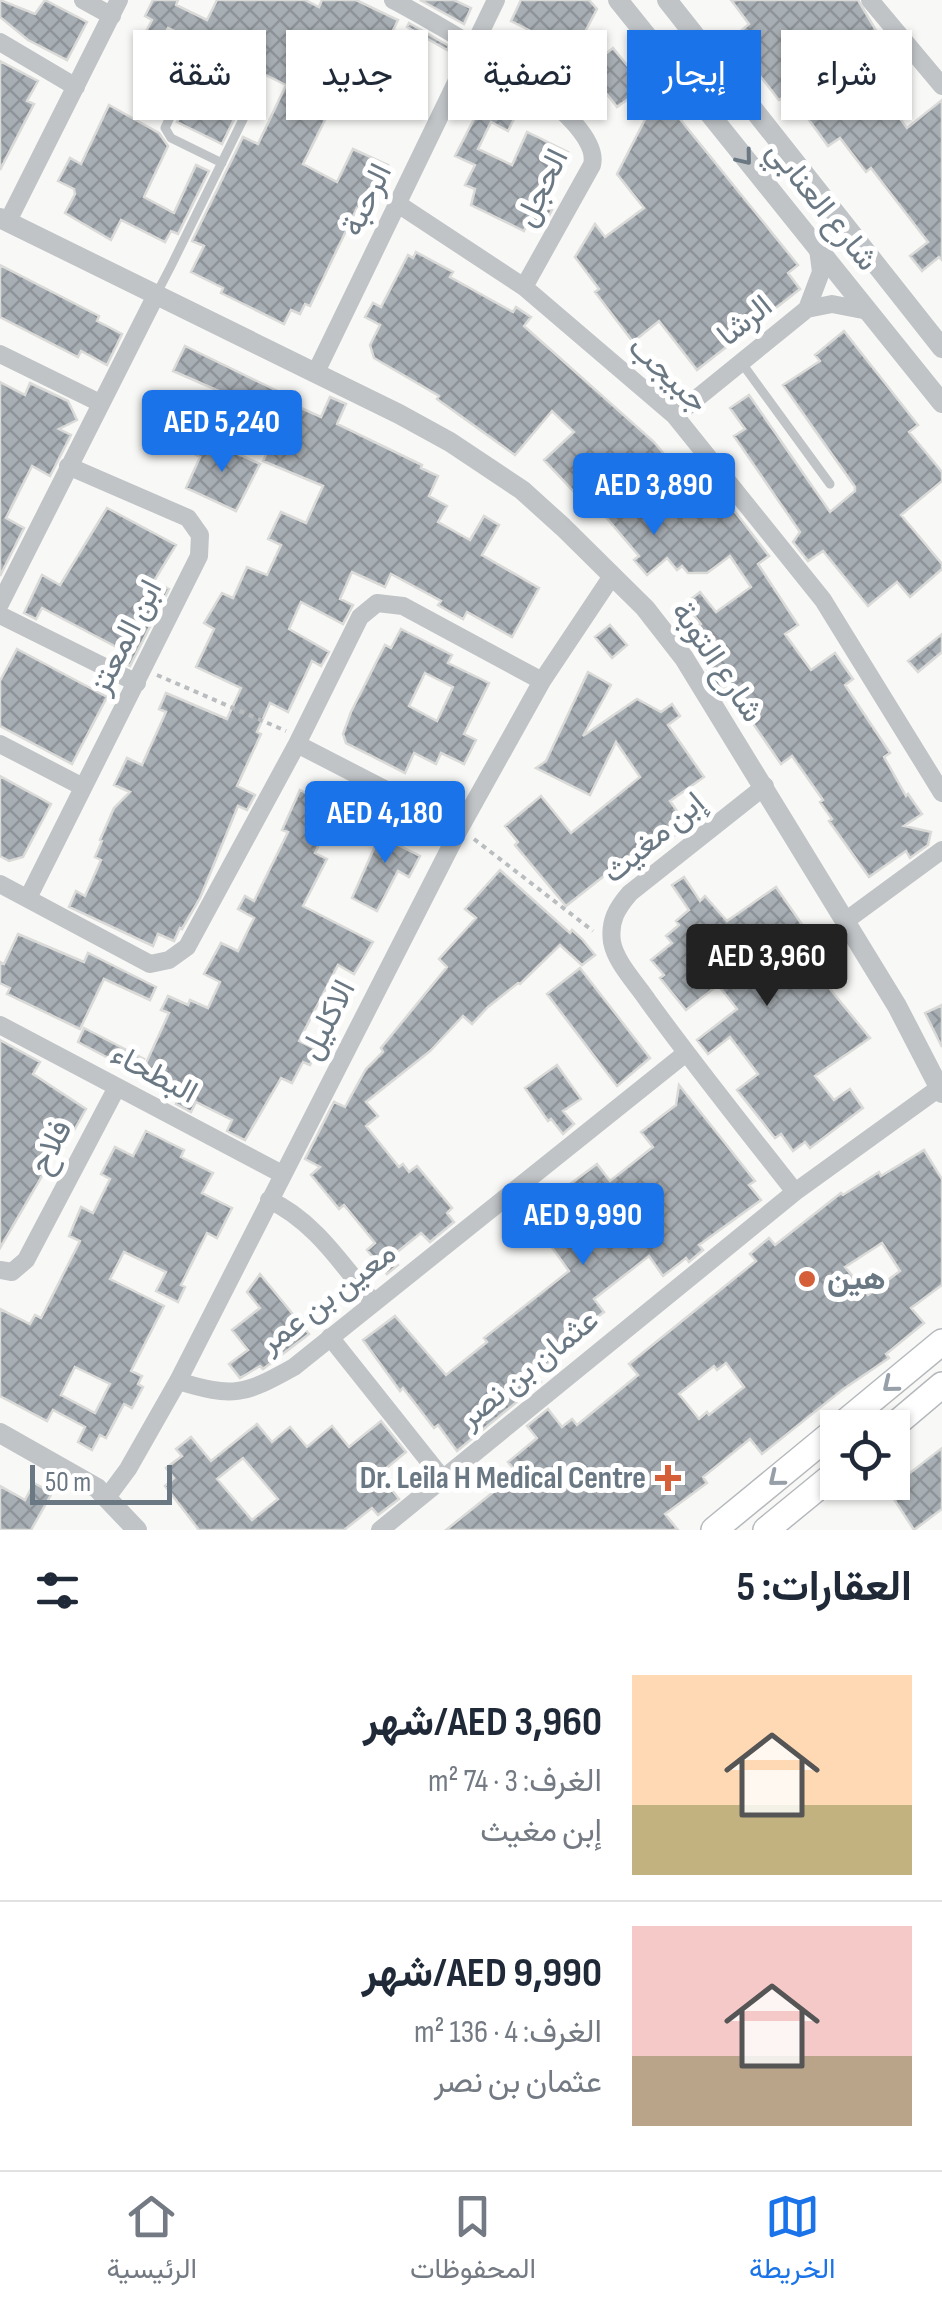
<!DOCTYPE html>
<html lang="ar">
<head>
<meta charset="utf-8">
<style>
  body { margin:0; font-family:"Sofia Sans Condensed",Vazirmatn,sans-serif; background:#f6f6f7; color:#1f2937; direction:rtl; height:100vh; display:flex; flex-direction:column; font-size:38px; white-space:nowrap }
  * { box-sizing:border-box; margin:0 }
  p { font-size:32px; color:#747a83 }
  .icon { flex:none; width:55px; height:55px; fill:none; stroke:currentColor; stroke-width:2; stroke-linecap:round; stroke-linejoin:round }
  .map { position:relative; height:1530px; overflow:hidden; direction:ltr }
  .panel { display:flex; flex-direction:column; background:#fff; flex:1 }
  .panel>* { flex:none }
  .banner { position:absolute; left:30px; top:30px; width:882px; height:90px; direction:rtl; display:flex; gap:20px }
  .fabs { position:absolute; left:820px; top:1410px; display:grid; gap:20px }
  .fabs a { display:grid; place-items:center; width:90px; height:90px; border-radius:0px; background:#fff; box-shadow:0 2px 8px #0004; font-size:50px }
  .scale { position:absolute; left:30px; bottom:25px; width:142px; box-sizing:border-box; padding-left:10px; border:5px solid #6a7884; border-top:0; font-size:28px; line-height:35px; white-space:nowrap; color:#6a7884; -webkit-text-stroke:8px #fff; paint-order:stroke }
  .price { position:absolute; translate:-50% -85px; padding:0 22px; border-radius:10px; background:#1a73e8; color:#fff; font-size:32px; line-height:65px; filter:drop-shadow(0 2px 5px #0008) }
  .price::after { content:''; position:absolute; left:50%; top:60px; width:30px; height:22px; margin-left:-15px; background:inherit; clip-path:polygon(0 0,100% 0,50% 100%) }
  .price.active { background:#222; color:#fff }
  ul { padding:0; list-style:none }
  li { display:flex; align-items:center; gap:30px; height:250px; padding:0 30px }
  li+li { border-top:2px solid #e0e1e3 }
  li span { display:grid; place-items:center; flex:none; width:280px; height:200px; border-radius:0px; color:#555 }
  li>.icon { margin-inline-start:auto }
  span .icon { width:120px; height:120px; fill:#fffc; stroke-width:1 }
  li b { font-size:42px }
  h2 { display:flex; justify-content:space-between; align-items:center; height:120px; padding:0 30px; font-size:42px }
  .pill { padding:0 35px; border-radius:0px; background:#fff; box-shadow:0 2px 8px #0004; font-size:35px; line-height:90px }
  .pill.active { background:#1a73e8; color:#fff }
  .menu { display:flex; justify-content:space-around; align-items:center; height:140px; border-top:2px solid #e0e1e3; background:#fff; font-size:28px; color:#747a83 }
  .menu a { display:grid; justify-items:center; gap:5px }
  .menu .active { color:#1a73e8 }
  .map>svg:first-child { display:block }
  .building { fill:url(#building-cross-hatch); stroke:#dadad8; stroke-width:2.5; fill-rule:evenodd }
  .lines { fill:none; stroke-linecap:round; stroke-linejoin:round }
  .secondary-casing { stroke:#b5b9bd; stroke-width:28 }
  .path { stroke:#babdbf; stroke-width:4; stroke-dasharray:5 5; stroke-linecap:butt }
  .service { stroke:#c0c4c7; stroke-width:9 }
  .minor { stroke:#c0c4c7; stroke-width:18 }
  .tertiary { stroke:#c0c4c7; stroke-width:20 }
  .secondary { stroke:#fff; stroke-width:25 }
  .oneway { stroke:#6a7884 }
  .oneway2 { stroke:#97a0a9 }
  .poi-dot { fill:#d55f39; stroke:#fff; stroke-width:4 }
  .labels { text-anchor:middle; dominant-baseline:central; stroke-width:10; stroke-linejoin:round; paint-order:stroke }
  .street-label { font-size:32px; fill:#6a7884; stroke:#fff }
  .poi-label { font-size:32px; font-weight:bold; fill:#6a7884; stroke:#fff; text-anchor:start }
</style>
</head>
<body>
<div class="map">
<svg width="942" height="1530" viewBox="0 0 942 1530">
  <defs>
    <pattern id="building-cross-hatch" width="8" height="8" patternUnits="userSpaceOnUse" patternTransform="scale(2.5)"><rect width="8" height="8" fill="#a8afb4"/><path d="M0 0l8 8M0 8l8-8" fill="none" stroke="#8d9398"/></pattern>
  </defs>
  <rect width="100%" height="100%" fill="#f8f8f6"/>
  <path class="building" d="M0,0L35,14L45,0L87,22L67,60L28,40L0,17Z
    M153,0H178L176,5L207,20L217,0H305L319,7L322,0H356L398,20L384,49L378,46L359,85L346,78L303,164L337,182L353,149L388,165L363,211L357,208L310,306L305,304L300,314L291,310L284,324L221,293L223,288L191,272L204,246L192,241L243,137L258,144L286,85L253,69L251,74L209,55L212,49L168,28L156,51L140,43L152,20L145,16Z
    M420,0H454L471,8L464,24Z
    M521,0H589L597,9L574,53L511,21Z
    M731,0H858L900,71L877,88L907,128L942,100V260L939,257L922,271L910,256L928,242L871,168L866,172L840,138L828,146L809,120L813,117L793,90L779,100L752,66L758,61L737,34L749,24Z
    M409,23L449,46L447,50L407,27Z
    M613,48L645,87L617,107L587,69Z
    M0,61L38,81L27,101L34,104L0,170Z
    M204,70L244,89L234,109L238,111L222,144L177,122Z
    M488,92L520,107L508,131L491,122L478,149L512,165L527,132L568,152L543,206L552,210L544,225L529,219L524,231L471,205L475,189L465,185L475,165L455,156Z
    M654,102L675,113L798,265L788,273L800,289L697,370L659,321L633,342L595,292L599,289L575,257L595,224L605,237L644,208L617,174Z
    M109,105L159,133L168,146L144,197L174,213L196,165L209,171L178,234L171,231L165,242L121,220L111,240L65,213L75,194L74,189L58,181L70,158L81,164Z
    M416,252L453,272L450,277L513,312L516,307L531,317L524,326L654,442L701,498L716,487L769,556L758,564L798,625L785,634L811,670L835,653L853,679L845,685L890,753L884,757L906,796L908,794L922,814L904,826L931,832L928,845L910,858L906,851L869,877L829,821L832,819L820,802L823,800L792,756L781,764L743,709L724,687L720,690L703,663L713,654L694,629L701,624L685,604L700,592L716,612L751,587L730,556L707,573H688L682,566L677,570L667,558L647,575L634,560L639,556L582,489L576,494L544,460L574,432L552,411L515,455L437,399L439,396L374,358L370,345L380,325L365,317L373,303L381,307L408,255L413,258Z
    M0,265L99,316L97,321L122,334L107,365L81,351L78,357L0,317Z
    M844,331L918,425L909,432L942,472V481L901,515L942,564V569L910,597L897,582L868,606L823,551L808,561L793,542L800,532L734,436L745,429L730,408L749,395L830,512L855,491V487L783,385L820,361L815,355Z
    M185,346L294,399L292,404L321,417L330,397L346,404L337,424L422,465L421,468L438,476L429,496L447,506L438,522L470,540L484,516L499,525L482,555L539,588L512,637L467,612L463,619L438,605L441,601L391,574L385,587L352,572L340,599L353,605L343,624L301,602L289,629L329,652L321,666L312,661L288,712L270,703L257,732L261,734L237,786L255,795L247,810L238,806L200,898L182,929L180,928L174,941L158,934L153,946L69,907L76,891L85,896L101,860L95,857L102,841L100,840L114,808L130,792L114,785L127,758L142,765L166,712L159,709L166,693L227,719L241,688L196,667L214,629L204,623L222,593L233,598L247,567L267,575L281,545L268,539L281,512L306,523L323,486L263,461L283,419L173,371Z
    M0,382L25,395L30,383L68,401L77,420L59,429L71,435L50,476L32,466L6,518L24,528L0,576Z
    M204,438L260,464L236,511L186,488L200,457L196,455Z
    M107,508L176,545L154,581L169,589L130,666L119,660L124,651L42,608L36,619L24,613L42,575L60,585Z
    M610,625L627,645L612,658L595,637Z
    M401,629L452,655L448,663L489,683L464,734L476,740L464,764L441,753L436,764L414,753L405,773L346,743L343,734L351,712L385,645L391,648ZM425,673L453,687L437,721L409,706Z
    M942,634V652L918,672L908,661Z
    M17,649L107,697L72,764L0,726V681Z
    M588,672L611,685L583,736L637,699L661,712L672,704L680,716L668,725L704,777L670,801L684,821L670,831L674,836L661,844L657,838L620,867L618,865L566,906L515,845L518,842L505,826L541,796L571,833L640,777L616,742L590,795L536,768L546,761Z
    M0,776L51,804L23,857L9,861L0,856Z
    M300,790L333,806L328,815L332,817L315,853L327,859L303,906L373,942L354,974L338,965L299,1041L317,1050L310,1065L303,1062L292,1083L281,1078L245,1140L227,1131L232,1120L196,1102L191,1112L176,1104L182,1091L142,1072L169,1013L161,1010L168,996L188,1005L190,1000L208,1008L220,982L204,974L221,943L238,951L254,918L238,909L245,896L254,901L288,832L282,830Z
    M387,819L406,829L398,845L420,856L409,877L398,871L377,911L352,898Z
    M500,870L570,933L572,930L582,939L595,955L582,965L560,945L520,984L518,983L488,1007L472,1024L463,1016L430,1051L366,1102L378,1116L366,1126L399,1167L403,1164L409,1172L417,1166L452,1208L447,1213L454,1222L430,1242L421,1233L391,1257L398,1265L387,1274L367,1250L375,1243L344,1205L339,1209L311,1175L320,1167L305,1159L334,1102L345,1107L366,1069L383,1052L381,1048L447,967L439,959L476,918L465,909Z
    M684,877L700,901L705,896L727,921L776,887L803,926L794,932L825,973L821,975L830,989L870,1038L815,1076L834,1100L850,1089L863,1108L810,1148L805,1142L793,1151L781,1134L775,1138L737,1090L758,1074L730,1037L708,1054L697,1040L737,1009L718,985L686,1010L660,978L664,975L651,960L672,943L666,936L679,925L676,921L689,910L672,885Z
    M18,934L84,962L88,953L156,987L150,1000L104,979L80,1029L7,994L10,988L0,983V962L4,964Z
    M580,968L650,1058L617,1086L547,994Z
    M942,1005V1047L925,1013Z
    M84,1028L144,1059L137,1073L78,1042Z
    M0,1040L40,1062L33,1074L86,1109L64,1148L60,1145L0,1248Z
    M557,1065L581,1099L563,1111L574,1124L563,1134L551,1119L548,1121L525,1088Z
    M679,1085L755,1181L749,1185L761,1200L699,1245L703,1250L689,1262L686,1258L663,1276L649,1256L594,1299L604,1312L554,1350L558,1356L535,1374L541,1382L457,1451L438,1425L434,1428L403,1388L400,1391L363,1340L395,1316L446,1375L487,1342L484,1338L569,1271L532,1220L550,1207L546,1202L597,1164L610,1181L653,1147L641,1132L676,1105Z
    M146,1131L184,1150L181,1157L213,1173L202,1193L232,1208L217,1238L207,1233L181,1285L185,1287L178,1302L156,1291L166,1272L124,1252L110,1279L164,1306L131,1371L142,1376L138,1384L143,1387L132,1408L124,1404L106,1438L100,1435L92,1450L78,1442L85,1427L53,1410L47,1421L0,1396V1309L30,1324L35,1315L41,1318L80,1241L69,1236L81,1207L93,1213L110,1179L101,1174L115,1147L133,1156ZM75,1367L110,1384L95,1413L61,1395Z
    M924,1150L942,1179V1285L911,1308L924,1323L886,1354L889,1358L842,1390L762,1454L750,1439L703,1477L707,1483L665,1514L678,1530H446L517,1473L508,1462L537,1438L527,1426L548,1409L562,1427L572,1419L577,1425L638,1375L629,1364L756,1261L750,1254L769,1238L775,1245L841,1193L843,1195L879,1172L881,1176ZM882,1243L900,1271L868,1295L845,1267ZM726,1363L744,1387L709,1415L707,1412L699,1419L679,1394L714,1366L717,1370Z
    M260,1274L309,1334L263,1369L260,1366L240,1378L229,1364L248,1350L232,1330L260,1308L247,1292Z
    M381,1421L406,1452L379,1474L399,1499L378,1515L372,1508L344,1530H199L165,1486L174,1478L166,1468L182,1456L176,1449L191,1437L211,1461L257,1424L272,1442L290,1427L307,1447L332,1426L349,1447ZM243,1458L278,1499L252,1520L217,1479Z
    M942,1448V1509L914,1530L888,1490Z
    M34,1483L52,1493L31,1530H0V1486L25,1500Z"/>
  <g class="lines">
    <g class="secondary-casing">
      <path id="secondary" d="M838,1428L942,1342
        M891,1428L942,1385
        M714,1530L838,1428
        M766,1530L838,1471"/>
    </g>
    <path class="path" d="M157,675L286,731
      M474,839L593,931"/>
    <path class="service" d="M157,293L171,266L254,97L256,91L249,82L203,61L193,67L165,128L171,138L222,163
      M741,362L830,484"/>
    <path class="minor" d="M83,0L112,16
      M393,0C433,22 605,114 592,165L524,287
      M870,0L942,86
      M0,42L76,87
      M398,204L524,287L675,416L823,600L942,793
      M8,221L119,0
      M807,309L821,272L818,249
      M0,354L100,403
      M316,372L496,0
      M675,416L807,309L832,304L868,311
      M0,604L156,295
      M0,615L137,683
      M0,744L83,787
      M297,744L460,828
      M765,786L630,893C617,908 609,921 612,942C616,963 636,983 648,1001C695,1066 745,1128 795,1192
      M0,884L150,964L169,960L187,947L297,744L360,617L377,603L403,606L542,681
      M28,898L199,556L200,535L188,518L68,466
      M844,922L942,850
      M0,1025L282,1174
      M269,1200C314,1220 343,1266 374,1303
      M0,1270L12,1272L26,1260L116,1089
      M330,1337L443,1479
      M178,1381C233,1398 244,1395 294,1367L686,1053
      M108,1496L128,1469L178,1381L460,828L542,681L612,576
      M380,1530L795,1192L939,1088"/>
    <path class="tertiary" d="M618,0L942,403
      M667,0L942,348
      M0,218L399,414L450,442L522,490L563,527L645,608L684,658L897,1006L942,1093
      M0,1433L97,1488L137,1530"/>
    <use href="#secondary" class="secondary"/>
  </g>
  <defs><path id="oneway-chevron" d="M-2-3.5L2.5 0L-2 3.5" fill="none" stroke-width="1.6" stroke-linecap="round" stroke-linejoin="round" transform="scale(2.5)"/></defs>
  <use class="oneway" href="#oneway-chevron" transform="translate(745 158) rotate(51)"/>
  <g class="oneway2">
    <use href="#oneway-chevron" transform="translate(890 1385) rotate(141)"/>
    <use href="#oneway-chevron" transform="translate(776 1479) rotate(141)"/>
  </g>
  <g class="poi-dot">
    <circle cx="807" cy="1279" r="10"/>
    <path d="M663 1463h10v10h10v10h-10v10h-10v-10h-10v-10h10z"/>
  </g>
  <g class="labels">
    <g class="street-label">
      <text transform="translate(542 188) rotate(-64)">الحجل</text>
      <text transform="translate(367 200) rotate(-64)">الرحبة</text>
      <text transform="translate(822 206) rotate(51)">شارع العنابي</text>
      <text transform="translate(745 321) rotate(-39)">الرشا</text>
      <text transform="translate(668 375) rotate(43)">جبيجب</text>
      <text transform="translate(126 637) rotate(-63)">ابن المعتز</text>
      <text transform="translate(717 662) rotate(56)">شارع التوبة</text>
      <text transform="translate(654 838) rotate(-40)">إبن مغيث</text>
      <text transform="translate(328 1020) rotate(-63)">الاكليل</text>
      <text transform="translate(154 1074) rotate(28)">البطحاء</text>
      <text transform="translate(51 1147) rotate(-62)">فلاح</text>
      <text transform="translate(328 1298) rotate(-37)">معين بن عمر</text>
      <text transform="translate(529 1369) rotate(-39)">عثمان بن نصر</text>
    </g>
    <g class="poi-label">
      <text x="827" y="1279">هين</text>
      <text x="646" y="1478" text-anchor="end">Dr. Leila H Medical Centre</text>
    </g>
  </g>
</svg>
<div class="fabs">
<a><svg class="icon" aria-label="locate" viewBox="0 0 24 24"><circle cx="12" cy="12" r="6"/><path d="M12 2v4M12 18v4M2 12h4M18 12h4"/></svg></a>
</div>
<div class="scale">50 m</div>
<b class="price" style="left:222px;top:475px">AED 5,240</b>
<b class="price" style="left:654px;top:538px">AED 3,890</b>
<b class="price" style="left:385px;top:866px">AED 4,180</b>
<b class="price active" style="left:767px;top:1009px">AED 3,960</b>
<b class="price" style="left:583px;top:1268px">AED 9,990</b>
<div class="banner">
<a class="pill">شراء</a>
<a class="pill active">إيجار</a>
<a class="pill">تصفية</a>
<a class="pill">جديد</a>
<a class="pill">شقة</a>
</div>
</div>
<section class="panel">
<h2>العقارات: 5<svg class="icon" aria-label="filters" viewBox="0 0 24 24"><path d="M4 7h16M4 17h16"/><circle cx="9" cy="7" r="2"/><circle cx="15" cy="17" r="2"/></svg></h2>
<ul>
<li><span style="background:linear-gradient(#ffd9b3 65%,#c2b280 0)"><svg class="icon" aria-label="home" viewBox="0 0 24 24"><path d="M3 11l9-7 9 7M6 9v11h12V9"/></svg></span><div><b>AED 3,960/شهر</b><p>الغرف: 3 · 74 m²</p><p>إبن مغيث</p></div></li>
<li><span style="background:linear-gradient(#f6c9c9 65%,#b9a48a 0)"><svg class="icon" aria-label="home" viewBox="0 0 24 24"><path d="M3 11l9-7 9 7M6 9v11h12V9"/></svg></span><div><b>AED 9,990/شهر</b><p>الغرف: 4 · 136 m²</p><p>عثمان بن نصر</p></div></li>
</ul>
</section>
<nav class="menu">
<a class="active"><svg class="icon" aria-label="map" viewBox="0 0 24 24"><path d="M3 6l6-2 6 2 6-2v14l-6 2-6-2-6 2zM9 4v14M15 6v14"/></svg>الخريطة</a>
<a><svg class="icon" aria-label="saved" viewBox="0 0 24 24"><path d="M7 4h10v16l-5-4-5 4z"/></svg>المحفوظات</a>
<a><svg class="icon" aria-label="home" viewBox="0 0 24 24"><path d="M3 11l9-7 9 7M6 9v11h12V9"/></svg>الرئيسية</a>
</nav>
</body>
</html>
